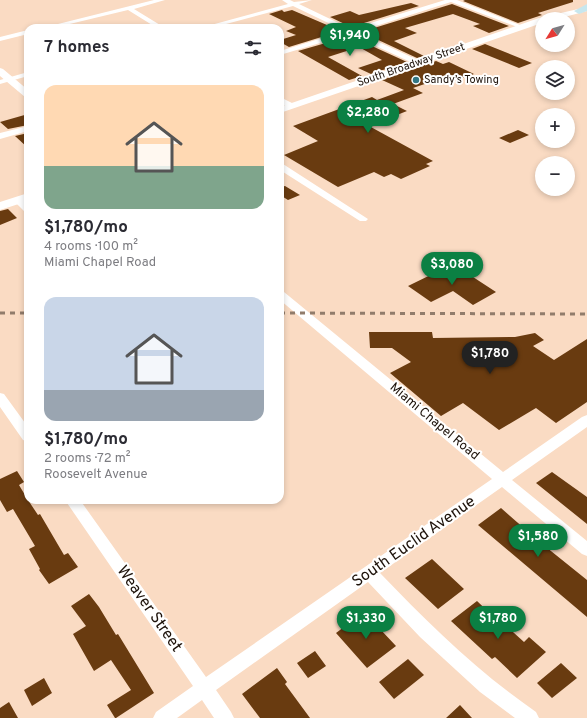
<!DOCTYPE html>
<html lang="en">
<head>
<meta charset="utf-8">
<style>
  body { margin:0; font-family:Overpass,sans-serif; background:#f7f7f7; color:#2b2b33; height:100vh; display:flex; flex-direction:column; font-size:15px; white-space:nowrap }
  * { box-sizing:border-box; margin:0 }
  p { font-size:13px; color:#7c7c81 }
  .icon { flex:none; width:22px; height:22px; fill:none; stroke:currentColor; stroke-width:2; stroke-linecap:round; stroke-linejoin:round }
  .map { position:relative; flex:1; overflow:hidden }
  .side { position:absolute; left:24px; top:24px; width:260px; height:480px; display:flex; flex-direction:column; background:#fff; border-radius:12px; box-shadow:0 2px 6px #0003 }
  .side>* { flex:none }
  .needle { width:26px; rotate:233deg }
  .buttons { position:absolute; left:535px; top:12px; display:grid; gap:8px }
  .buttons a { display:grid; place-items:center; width:40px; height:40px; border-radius:50%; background:#fff; box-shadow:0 2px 6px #0003; font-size:20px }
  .price { position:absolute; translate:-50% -34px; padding:0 9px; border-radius:14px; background:#0b8043; color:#fff; font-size:13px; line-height:26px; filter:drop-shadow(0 1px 2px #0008) }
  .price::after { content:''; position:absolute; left:50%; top:24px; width:12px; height:9px; margin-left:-6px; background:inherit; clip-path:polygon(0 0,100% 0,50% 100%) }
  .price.on { background:#222; color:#fff }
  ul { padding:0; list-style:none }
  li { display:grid; align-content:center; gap:8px; height:212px; padding:0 20px }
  li span { display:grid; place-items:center; height:124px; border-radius:12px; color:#555 }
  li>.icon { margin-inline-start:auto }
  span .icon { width:72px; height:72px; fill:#fffc; stroke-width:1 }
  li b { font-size:17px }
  h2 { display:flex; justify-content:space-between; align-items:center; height:48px; padding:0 20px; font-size:17px }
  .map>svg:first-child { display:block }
  .building { fill:#693b10 }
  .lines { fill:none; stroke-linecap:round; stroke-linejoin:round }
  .minor { fill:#fff; fill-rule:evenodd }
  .tertiary { fill:#fff; fill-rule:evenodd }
  .secondary { fill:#c7e7ee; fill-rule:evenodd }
  .rail { stroke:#917c6b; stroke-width:3; stroke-dasharray:5 5; stroke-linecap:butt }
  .poi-dot { fill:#327785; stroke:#fff; stroke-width:1.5 }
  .labels { text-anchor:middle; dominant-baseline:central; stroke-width:4; stroke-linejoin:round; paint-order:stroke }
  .far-street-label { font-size:11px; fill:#1d120a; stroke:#fff }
  .far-poi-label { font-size:11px; fill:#1d120a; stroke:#fff; text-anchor:start }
  .street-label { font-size:13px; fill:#1d120a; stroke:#fff }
  .near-street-label { font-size:16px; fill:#1d120a; stroke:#fff }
</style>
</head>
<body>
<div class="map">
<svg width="587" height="718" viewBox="0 0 587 718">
  <rect width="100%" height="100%" fill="#fadbc3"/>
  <path class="building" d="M465,0H573V2L538,13L542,15L518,23L463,1Z
    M411,3L419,6L351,27L330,17L350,11L359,15Z
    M452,4L509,26L489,33L473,26L480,24L453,14L405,28L417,33L394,41L424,56L417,58L361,32Z
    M282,10L284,12L292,10L341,31L289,47L280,42V40L296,35L286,31L296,27L269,14Z
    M350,36L407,62L371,74L358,68L382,60L359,47L328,57L362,76L349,80L298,51Z
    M485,44L532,63L519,68L472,49Z
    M436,61L443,64L449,62L474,74L460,79L451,75L413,88L423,93L393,104L407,111L369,126L433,161L426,164L430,166L401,179L391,174L384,177L374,172L338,187L284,155L318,141L293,126L372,97L377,100L404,90L382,80Z
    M28,114V125L8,129L0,122Z
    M518,130L529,135L510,143L499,138Z
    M28,133V148L15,136Z
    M285,186L300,195L288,200L280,195V187Z
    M8,209L17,218L0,225V211Z
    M453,264L496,292L473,305L453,291L431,302L408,286Z
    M369,332H432L433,338L515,337L535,333L544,340L533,346L554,360L587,339V402L556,423L536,408L499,430L463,403L441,416L390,373L411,362L392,348H370Z
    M17,471L24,482L19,485L28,500L38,515L40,514L64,555L68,553L78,567L49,584L39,570L40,569L29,549L35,546L13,509L7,512L0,500V479Z
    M552,472L587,497V524L536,483Z
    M501,508L541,543L587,580V617L478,525Z
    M432,559L464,589L438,609L405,578Z
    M89,594L99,607L116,635L118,634L154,693L116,718H115L107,705L131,690L111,660L94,671L73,634L86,626L71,606Z
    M477,601L501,624L503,623L524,642L529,637L546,652L517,678L495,657L492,659L451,621Z
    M364,612L396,646L367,668L336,633Z
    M315,651L326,666L308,678L297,663Z
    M408,659L424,675L394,699L379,682Z
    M561,663L577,678L552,698L537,683Z
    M277,668L287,682L285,684L310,718H260L242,694Z
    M44,678L52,693L32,706L24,690Z
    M9,702L18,718H0V708Z
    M460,705L472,718H446Z"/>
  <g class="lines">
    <path class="minor" d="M154,0H165L134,9L165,28H157L128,10L53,28H42Z
      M282,0H290L294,2L312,0L299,4L351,29L445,0H457L525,27L520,28L451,2L357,32L420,61L421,63L417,65L350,34L280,55V51L345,31L293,6L211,28H200L288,4Z
      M28,30V34L0,41V37Z
      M28,72V76L0,84V80Z
      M280,97L294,104V108H288L280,102Z
      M28,126V131L0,139V133Z
      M280,163L283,164L368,219L366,221H360L280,170Z
      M18,197L21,198L28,205V213L25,212L13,200Z
      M280,291L284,292L503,472L582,417L587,415V427L512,480L587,541V556L582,554L502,487L380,573C429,624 478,672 536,712L539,718H515L480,692L420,637L368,582L216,690L231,712L234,718H214L202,700L177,718H153L156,712L193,686L65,500H80L206,677L492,479L280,300Z
      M0,393L4,394L28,427V442L23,440L0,407Z"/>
    <path class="tertiary" d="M587,7V11L557,19H542V23L280,113V107L539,18Z
      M0,68L3,69L28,90V98L25,97L0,76Z
      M28,193V201L0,210V202Z"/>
    <path class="secondary" d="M587,4V11L579,14L574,11Z"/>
    <path class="rail" d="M0,313H28
      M280,313L587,314"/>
  </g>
  <circle class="poi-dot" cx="416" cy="80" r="4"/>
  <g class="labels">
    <g class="far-street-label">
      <text transform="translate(411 65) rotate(-19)">South Broadway Street</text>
    </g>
    <g class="far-poi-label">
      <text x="424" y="80">Sandy’s Towing</text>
    </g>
    <g class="street-label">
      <text transform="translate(434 422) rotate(40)">Miami Chapel Road</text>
    </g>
    <g class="near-street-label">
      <text transform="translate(414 542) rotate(-35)">South Euclid Avenue</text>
      <text transform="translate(149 609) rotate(55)">Weaver Street</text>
    </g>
  </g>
</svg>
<div class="buttons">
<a><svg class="needle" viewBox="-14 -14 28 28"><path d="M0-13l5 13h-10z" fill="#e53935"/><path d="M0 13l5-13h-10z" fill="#7c7c81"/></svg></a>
<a><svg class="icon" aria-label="layers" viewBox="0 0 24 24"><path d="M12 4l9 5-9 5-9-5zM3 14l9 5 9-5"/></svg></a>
<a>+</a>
<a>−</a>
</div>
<b class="price" style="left:350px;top:57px">$1,940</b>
<b class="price" style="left:368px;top:134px">$2,280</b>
<b class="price" style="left:452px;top:286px">$3,080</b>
<b class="price on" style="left:490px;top:375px">$1,780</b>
<b class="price" style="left:538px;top:558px">$1,580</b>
<b class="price" style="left:366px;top:640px">$1,330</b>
<b class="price" style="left:498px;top:640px">$1,780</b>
<section class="side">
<h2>7 homes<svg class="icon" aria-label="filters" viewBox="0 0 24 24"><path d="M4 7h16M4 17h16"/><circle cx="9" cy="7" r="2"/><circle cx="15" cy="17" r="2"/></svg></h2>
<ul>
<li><span style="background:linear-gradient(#ffd9b3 65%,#7fa58c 0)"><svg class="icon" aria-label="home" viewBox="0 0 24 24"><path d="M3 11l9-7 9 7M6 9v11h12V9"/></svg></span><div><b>$1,780/mo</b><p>4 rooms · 100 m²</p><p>Miami Chapel Road</p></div></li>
<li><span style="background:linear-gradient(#c9d6e8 75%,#9aa5b1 0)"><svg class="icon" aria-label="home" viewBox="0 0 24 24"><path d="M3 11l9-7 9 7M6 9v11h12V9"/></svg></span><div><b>$1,780/mo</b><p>2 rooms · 72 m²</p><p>Roosevelt Avenue</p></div></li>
</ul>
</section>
</div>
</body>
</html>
